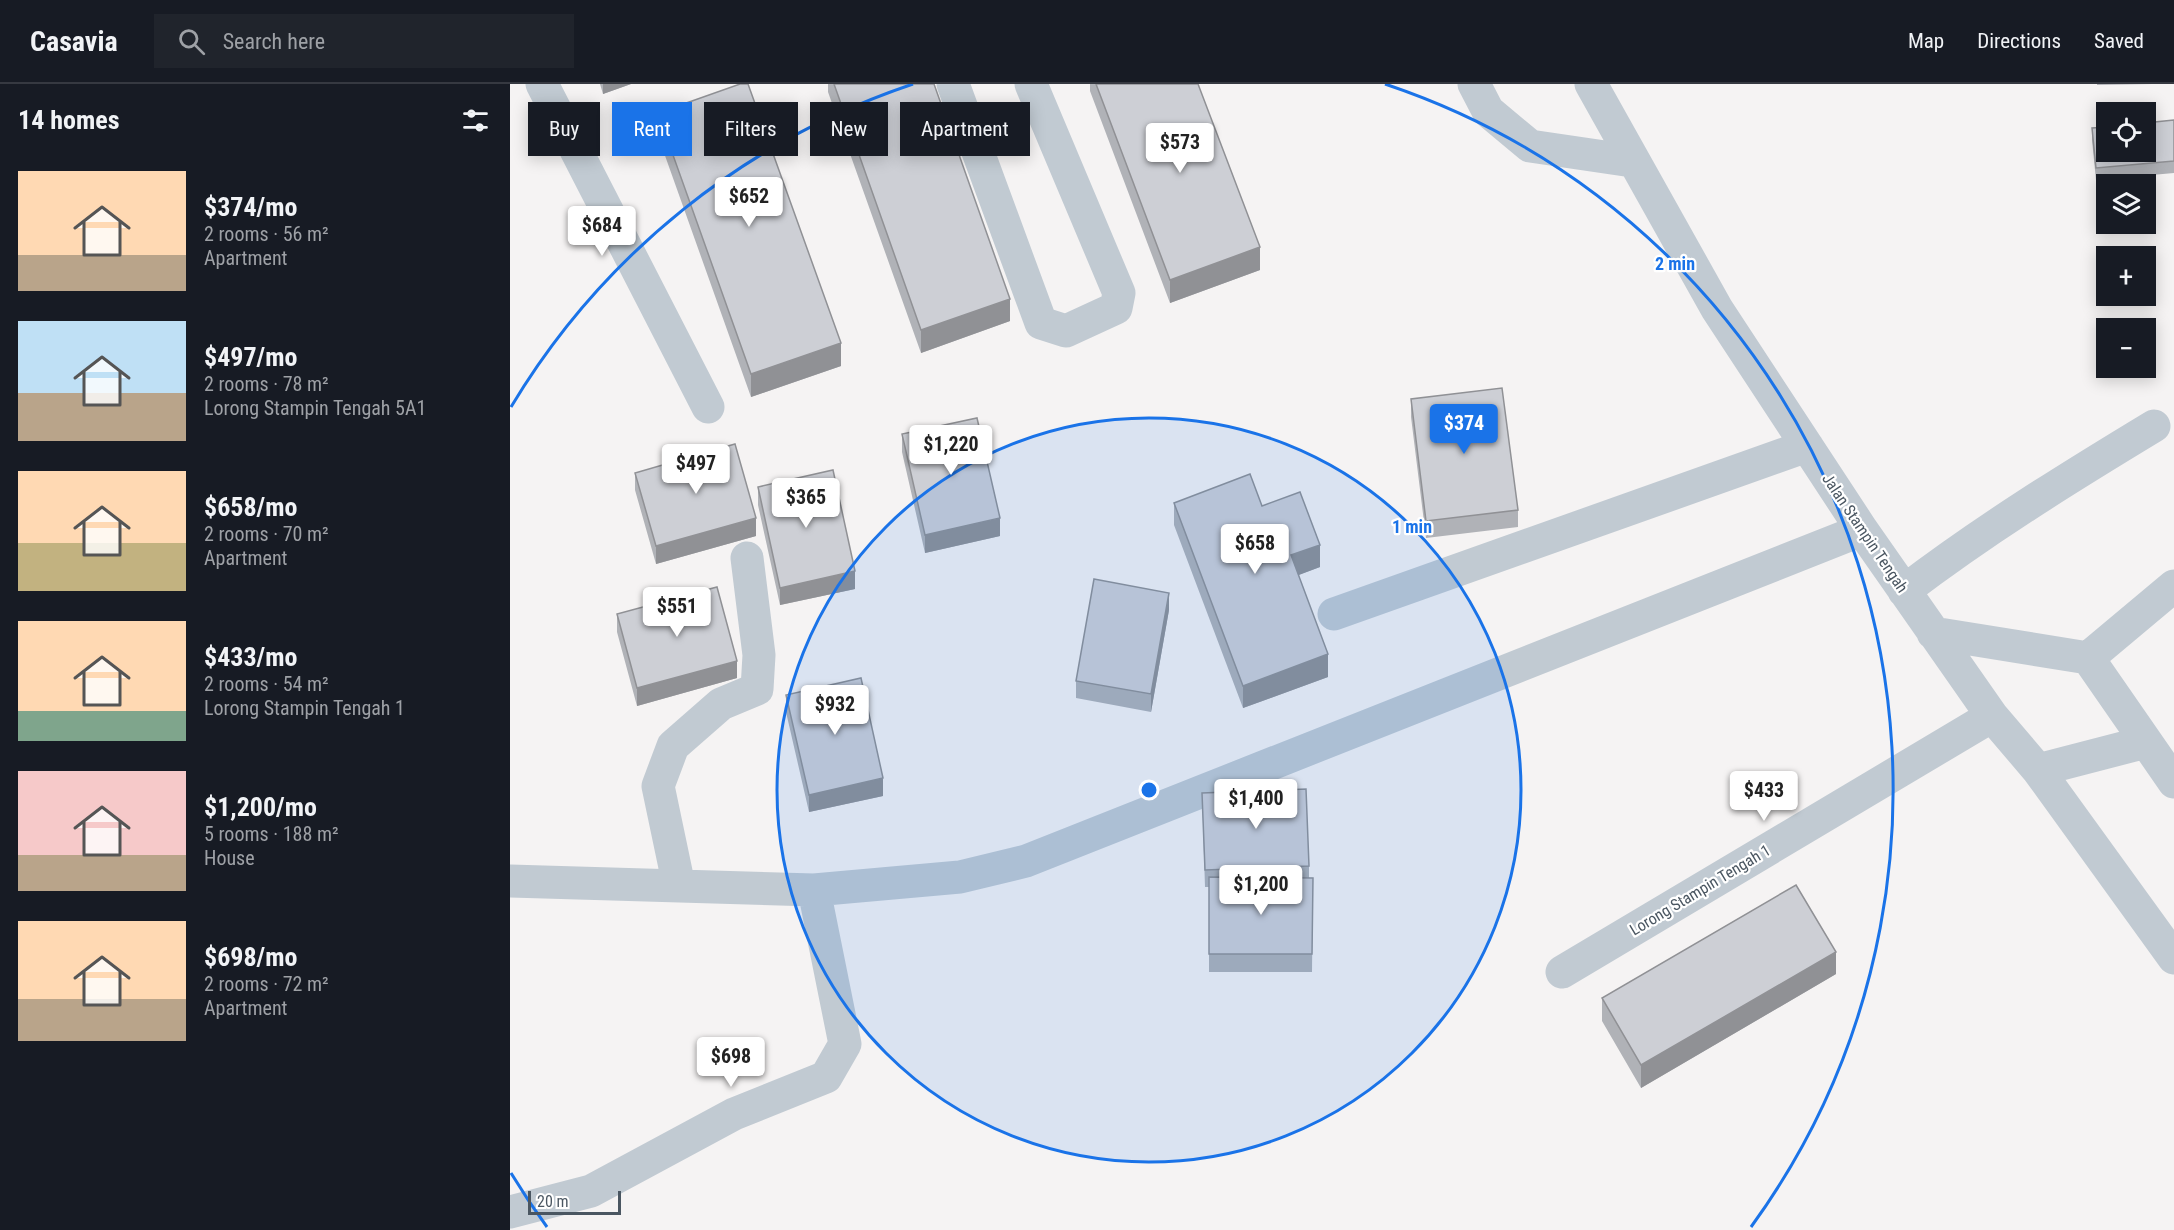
<!DOCTYPE html>
<html lang="en">
<head>
<meta charset="utf-8">
<style>
  body { margin:0; font-family:"Roboto Condensed",sans-serif; background:#20242c; color:#f1f3f6; height:100vh; display:flex; flex-direction:column; font-size:22px; white-space:nowrap }
  * { box-sizing:border-box; margin:0 }
  p { font-size:20px; color:#9ea1a6 }
  .icon { flex:none; width:33px; height:33px; fill:none; stroke:currentColor; stroke-width:2; stroke-linecap:round; stroke-linejoin:round }
  .map { position:relative; flex:1; overflow:hidden }
  .details { display:flex; flex-direction:column; background:#171b24; width:510px }
  .details>* { flex:none }
  .guide { position:absolute; left:18px; top:18px; width:570px; height:54px; display:flex; gap:12px }
  .tools { position:absolute; left:1586px; top:18px; display:grid; gap:12px }
  .tools a { display:grid; place-items:center; width:60px; height:60px; border-radius:0px; background:#171b24; box-shadow:0 3px 15px #0003; font-size:30px }
  .scale { position:absolute; left:18px; bottom:15px; width:93px; box-sizing:border-box; padding-left:6px; border:3px solid #4a5661; border-top:0; font-size:16px; line-height:21px; white-space:nowrap; color:#4a5661; -webkit-text-stroke:4px #fff; paint-order:stroke }
  .price { position:absolute; translate:-50% -51px; padding:0 14px; border-radius:6px; background:#fff; color:#222; font-size:20px; line-height:39px; filter:drop-shadow(0 2px 3px #0008) }
  .price::after { content:''; position:absolute; left:50%; top:36px; width:18px; height:14px; margin-left:-9px; background:inherit; clip-path:polygon(0 0,100% 0,50% 100%) }
  .price.selected { background:#1a73e8; color:#fff }
  ul { padding:0; list-style:none }
  li { display:flex; align-items:center; gap:18px; height:150px; padding:0 18px }
  li span { display:grid; place-items:center; flex:none; width:168px; height:120px; border-radius:0px; color:#555 }
  li>.icon { margin-inline-start:auto }
  span .icon { width:72px; height:72px; fill:#fffc; stroke-width:1 }
  li b { font-size:26px }
  h2 { display:flex; justify-content:space-between; align-items:center; height:72px; padding:0 18px; font-size:26px }
  .chip { padding:0 21px; border-radius:0px; background:#171b24; box-shadow:0 3px 15px #0003; font-size:21px; line-height:54px }
  .chip.selected { background:#1a73e8; color:#fff }
  header { display:flex; align-items:center; gap:36px; box-sizing:border-box; height:84px; padding:0 30px; background:#171b24; border-bottom:2px solid #363941 }
  header strong { font-size:28px }
  nav { display:flex; gap:33px; margin-inline-start:auto; font-size:21px }
  .search { width:420px; height:54px; background:#20242c; display:flex; align-items:center; gap:15px; box-sizing:border-box; padding:0 21px; border-radius:0px; color:#9ea1a6; font-size:22px }
  main { display:flex; flex:1; min-height:0 }
  .map>svg:first-child { display:block }
  .lines { fill:none; stroke-linecap:round; stroke-linejoin:round }
  .minor { stroke:#c1cad2; stroke-width:33 }
  .wall { fill:#b0b2b7 }
  .shaded-wall { fill:#909195 }
  .building { fill:#cdcfd5; stroke:#909195; stroke-width:1.5 }
  .ring { fill:none; stroke:#1a73e8; stroke-width:3 }
  .labels { text-anchor:middle; dominant-baseline:central; stroke-width:4.5; stroke-linejoin:round; paint-order:stroke }
  .street-label { font-size:16px; fill:#4a5661; stroke:#fff }
  .centre { fill:#1a73e8; stroke:#fff; stroke-width:3 }
  .ring-label { font-size:18px; text-anchor:middle; font-weight:bold; fill:#1a73e8; stroke:#fff; stroke-width:4.5; stroke-linejoin:round; paint-order:stroke }
</style>
</head>
<body>
<header>
<strong>Casavia</strong>
<div class="search"><svg class="icon" aria-label="search" viewBox="0 0 24 24"><circle cx="10" cy="10" r="6"/><path d="M15 15l6 6"/></svg>Search here</div>
<nav><a>Map</a><a>Directions</a><a>Saved</a></nav>
</header>
<main>
<section class="details">
<h2>14 homes<svg class="icon" aria-label="filters" viewBox="0 0 24 24"><path d="M4 7h16M4 17h16"/><circle cx="9" cy="7" r="2"/><circle cx="15" cy="17" r="2"/></svg></h2>
<ul>
<li><span style="background:linear-gradient(#ffd9b3 70%,#b9a48a 0)"><svg class="icon" aria-label="home" viewBox="0 0 24 24"><path d="M3 11l9-7 9 7M6 9v11h12V9"/></svg></span><div><b>$374/mo</b><p>2 rooms · 56 m²</p><p>Apartment</p></div></li>
<li><span style="background:linear-gradient(#bfe0f5 60%,#b9a48a 0)"><svg class="icon" aria-label="home" viewBox="0 0 24 24"><path d="M3 11l9-7 9 7M6 9v11h12V9"/></svg></span><div><b>$497/mo</b><p>2 rooms · 78 m²</p><p>Lorong Stampin Tengah 5A1</p></div></li>
<li><span style="background:linear-gradient(#ffd9b3 60%,#c2b280 0)"><svg class="icon" aria-label="home" viewBox="0 0 24 24"><path d="M3 11l9-7 9 7M6 9v11h12V9"/></svg></span><div><b>$658/mo</b><p>2 rooms · 70 m²</p><p>Apartment</p></div></li>
<li><span style="background:linear-gradient(#ffd9b3 75%,#7fa58c 0)"><svg class="icon" aria-label="home" viewBox="0 0 24 24"><path d="M3 11l9-7 9 7M6 9v11h12V9"/></svg></span><div><b>$433/mo</b><p>2 rooms · 54 m²</p><p>Lorong Stampin Tengah 1</p></div></li>
<li><span style="background:linear-gradient(#f6c9c9 70%,#b9a48a 0)"><svg class="icon" aria-label="home" viewBox="0 0 24 24"><path d="M3 11l9-7 9 7M6 9v11h12V9"/></svg></span><div><b>$1,200/mo</b><p>5 rooms · 188 m²</p><p>House</p></div></li>
<li><span style="background:linear-gradient(#ffd9b3 65%,#b9a48a 0)"><svg class="icon" aria-label="home" viewBox="0 0 24 24"><path d="M3 11l9-7 9 7M6 9v11h12V9"/></svg></span><div><b>$698/mo</b><p>2 rooms · 72 m²</p><p>Apartment</p></div></li>
</ul>
</section>
<div class="map">
<svg width="1664" height="1146" viewBox="0 0 1664 1146">
  <rect width="100%" height="100%" fill="#f5f3f3"/>
  <g class="lines">
    <path class="minor" d="M32,0L198,323
      M443,0L531,239L556,247L606,224L609,209L521,0
      M964,0L978,27L1020,62L1122,77
      M1081,0L1207,225L1352,446L1482,632L1528,686L1664,874
      M1664,502L1578,574L1664,698
      M1394,507C1474,446 1558,394 1644,342
      M824,530L1297,362
      M1423,549L1578,574
      M1528,686L1636,658
      M0,797L304,806L450,793L516,777L1352,446
      M169,802L148,702L163,662L211,620L247,605L249,571L237,474
      M1052,888L1482,632
      M0,1128L81,1107L224,1030L316,993L335,960L304,806"/>
  </g>
  <path class="wall" d="M90,0H121L93,10Z
    M318,0H424L500,237L411,269L318,8Z
    M580,0H688L750,186L660,219L580,7Z
    M1587,0H1642L1587,1Z
    M148,29L331,282L241,313L148,52Z
    M1664,36V89L1586,96L1582,56V44Z
    M901,315L1008,426V443L916,454L901,333Z
    M392,350L490,452L415,469L392,368Z
    M125,389L246,452L146,480L125,406Z
    M248,403L345,505L270,521L248,421Z
    M664,419L752,422L810,483L788,491L818,593L733,624L664,441Z
    M659,526L641,628L566,614V597Z
    M107,530L227,594L127,622L107,548Z
    M276,611L373,712L299,728L276,628Z
    M692,709L799,782V794H803L802,888H699V803H695Z
    M1326,890L1131,1004L1092,937V914Z"/>
  <path class="shaded-wall" d="M93,0H121L93,10Z
    M750,163V186L660,219V196Z
    M500,215V237L411,269V246Z
    M331,259V282L241,313V290Z
    M246,434V452L146,480V462Z
    M490,434V452L415,469V451Z
    M810,461V483L781,494V471Z
    M345,487V505L270,521V504Z
    M659,509V526L641,628V610Z
    M818,570V593L733,624V602Z
    M227,577V594L127,622V604Z
    M373,694V712L299,728V711Z
    M1326,868V890L1131,1004V981Z"/>
  <path class="building" d="M230,0H238L331,259L241,290L148,29Z
    M324,0H424L500,215L411,246Z
    M586,0H688L750,163L660,196Z
    M1664,36V77L1586,84L1582,44L1596,43V68H1635V39Z
    M992,304L1008,426L916,437L901,315Z
    M467,334L490,434L415,451L392,350Z
    M225,360L246,434L146,462L125,389Z
    M323,386L345,487L270,504L248,403Z
    M740,390L752,422L790,408L810,461L781,471L818,570L733,602L664,419Z
    M584,495L659,509L641,610L566,597Z
    M207,503L227,577L127,604L107,530Z
    M351,594L373,694L299,711L276,611Z
    M796,705L799,782L695,786L692,709Z
    M699,793L803,794L802,870H699Z
    M1286,801L1326,868L1131,981L1092,914Z"/>
  <circle cx="639" cy="706" r="372" fill="#1a73e8" fill-opacity=".12"/>
  <g class="ring">
    <circle cx="639" cy="706" r="372"/>
    <path d="M37 1143A744 744 0 0 1 1 1089M1 323A744 744 0 0 1 403 0M875 0A744 744 0 0 1 1241 1143"/>
  </g>
  <g class="labels">
    <g class="street-label">
      <text transform="translate(1355 449) rotate(56)">Jalan Stampin Tengah</text>
      <text transform="translate(1190 806) rotate(-31)">Lorong Stampin Tengah 1</text>
    </g>
  </g>
  <circle cx="639" cy="706" r="9" class="centre"/>
  <g class="ring-label">
    <text x="1165" y="186">2 min</text>
    <text x="902" y="449">1 min</text>
  </g>
</svg>
<div class="tools">
<a><svg class="icon" aria-label="locate" viewBox="0 0 24 24"><circle cx="12" cy="12" r="6"/><path d="M12 2v4M12 18v4M2 12h4M18 12h4"/></svg></a>
<a><svg class="icon" aria-label="layers" viewBox="0 0 24 24"><path d="M12 4l9 5-9 5-9-5zM3 14l9 5 9-5"/></svg></a>
<a>+</a>
<a>−</a>
</div>
<div class="scale">20 m</div>
<b class="price" style="left:670px;top:90px">$573</b>
<b class="price" style="left:239px;top:144px">$652</b>
<b class="price" style="left:92px;top:173px">$684</b>
<b class="price selected" style="left:954px;top:371px">$374</b>
<b class="price" style="left:441px;top:392px">$1,220</b>
<b class="price" style="left:186px;top:411px">$497</b>
<b class="price" style="left:296px;top:445px">$365</b>
<b class="price" style="left:745px;top:491px">$658</b>
<b class="price" style="left:167px;top:554px">$551</b>
<b class="price" style="left:325px;top:652px">$932</b>
<b class="price" style="left:1254px;top:738px">$433</b>
<b class="price" style="left:746px;top:746px">$1,400</b>
<b class="price" style="left:751px;top:832px">$1,200</b>
<b class="price" style="left:221px;top:1004px">$698</b>
<div class="guide">
<a class="chip">Buy</a>
<a class="chip selected">Rent</a>
<a class="chip">Filters</a>
<a class="chip">New</a>
<a class="chip">Apartment</a>
</div>
</div>
</main>
</body>
</html>
